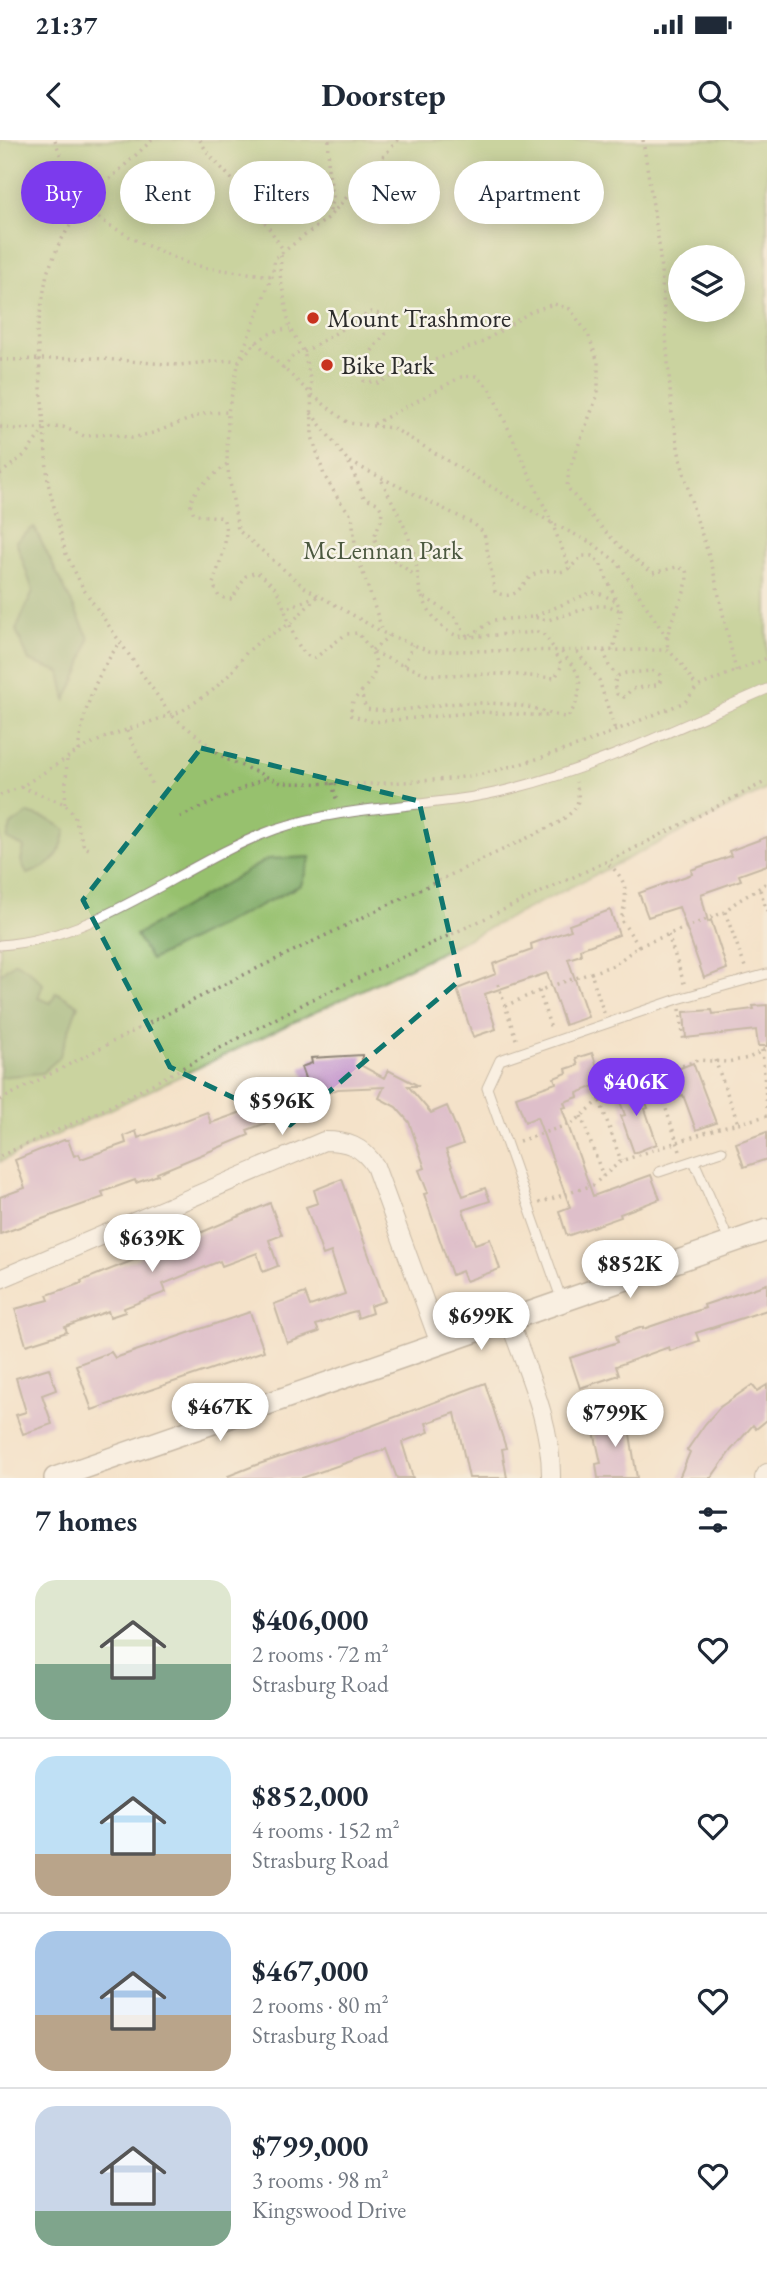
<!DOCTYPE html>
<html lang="en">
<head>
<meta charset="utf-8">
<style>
  body { margin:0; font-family:"EB Garamond",serif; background:#f2f2f3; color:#1f2937; height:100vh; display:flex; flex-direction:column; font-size:26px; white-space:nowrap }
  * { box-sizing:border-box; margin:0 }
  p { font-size:23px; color:#747a83 }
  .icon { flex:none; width:38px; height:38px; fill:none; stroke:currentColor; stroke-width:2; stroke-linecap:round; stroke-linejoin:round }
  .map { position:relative; height:1338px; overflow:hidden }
  .drawer { display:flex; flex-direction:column; background:#fff; flex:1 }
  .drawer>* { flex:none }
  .top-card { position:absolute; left:21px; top:21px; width:726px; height:63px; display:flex; gap:14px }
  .controls { position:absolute; left:668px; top:105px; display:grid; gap:14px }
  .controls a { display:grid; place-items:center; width:77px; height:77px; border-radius:50%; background:#fff; box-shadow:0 4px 18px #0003; font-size:35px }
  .price { position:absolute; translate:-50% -60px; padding:0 16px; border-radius:24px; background:#fff; color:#222; font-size:23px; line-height:46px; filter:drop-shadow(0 2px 4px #0008) }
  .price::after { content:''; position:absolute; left:50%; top:42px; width:21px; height:16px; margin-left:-10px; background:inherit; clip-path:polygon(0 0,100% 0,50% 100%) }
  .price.on { background:#7c3aed; color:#fff }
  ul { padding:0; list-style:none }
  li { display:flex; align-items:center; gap:21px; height:175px; padding:0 35px }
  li+li { border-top:2px solid #e0e1e3 }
  li span { display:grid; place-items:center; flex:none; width:196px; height:140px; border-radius:21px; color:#555 }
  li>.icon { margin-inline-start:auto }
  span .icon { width:84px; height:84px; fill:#fffc; stroke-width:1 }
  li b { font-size:30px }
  h2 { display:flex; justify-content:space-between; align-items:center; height:84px; padding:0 35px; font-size:30px }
  .chip { padding:0 24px; border-radius:32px; background:#fff; box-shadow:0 4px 18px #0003; font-size:24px; line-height:63px }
  .chip.on { background:#7c3aed; color:#fff }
  .status { display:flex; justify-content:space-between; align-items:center; height:49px; padding:0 35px; background:#fff; direction:ltr }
  .status svg { height:19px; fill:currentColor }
  header { display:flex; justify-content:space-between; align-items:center; height:91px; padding:0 35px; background:#fff; font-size:32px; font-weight:700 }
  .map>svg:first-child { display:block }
  .green { fill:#97c16e; stroke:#61764c; stroke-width:2; fill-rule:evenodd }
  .forest { fill:#79a761; stroke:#526946; stroke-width:2 }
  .building { fill:#c496cd }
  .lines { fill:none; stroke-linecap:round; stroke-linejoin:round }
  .service-casing { stroke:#90867a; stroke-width:11 }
  .minor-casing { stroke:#90867a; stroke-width:20 }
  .tertiary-casing { stroke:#90867a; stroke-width:24 }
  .path { stroke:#90867a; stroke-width:3.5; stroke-dasharray:2 5; stroke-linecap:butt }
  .service { stroke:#fff; stroke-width:9 }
  .minor { stroke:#fff; stroke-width:18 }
  .tertiary { stroke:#fff; stroke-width:21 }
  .marked { fill:none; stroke:#0f766e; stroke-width:5; stroke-dasharray:14 9; stroke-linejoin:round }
  .poi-dot { fill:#c8321e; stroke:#f7f3e8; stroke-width:2.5 }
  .labels { text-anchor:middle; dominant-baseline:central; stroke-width:5; stroke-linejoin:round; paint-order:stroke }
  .poi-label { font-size:26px; fill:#2b2b2b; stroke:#f7f3e8; text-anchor:start }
  .park-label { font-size:26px; fill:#4b583f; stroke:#f7f3e8 }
</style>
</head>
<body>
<div class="status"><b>21:37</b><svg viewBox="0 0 49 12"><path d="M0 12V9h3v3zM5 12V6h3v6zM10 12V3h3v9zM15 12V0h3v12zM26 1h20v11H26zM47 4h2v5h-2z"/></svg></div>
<header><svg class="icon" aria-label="back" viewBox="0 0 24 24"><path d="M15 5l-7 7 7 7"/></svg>Doorstep<svg class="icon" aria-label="search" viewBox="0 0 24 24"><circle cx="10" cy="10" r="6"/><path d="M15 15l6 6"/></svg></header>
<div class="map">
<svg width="767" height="1338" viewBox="0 0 767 1338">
  <rect width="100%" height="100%" fill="#f7f3e8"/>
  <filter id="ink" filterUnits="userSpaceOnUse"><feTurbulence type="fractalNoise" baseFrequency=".0143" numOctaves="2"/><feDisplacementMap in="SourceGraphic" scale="14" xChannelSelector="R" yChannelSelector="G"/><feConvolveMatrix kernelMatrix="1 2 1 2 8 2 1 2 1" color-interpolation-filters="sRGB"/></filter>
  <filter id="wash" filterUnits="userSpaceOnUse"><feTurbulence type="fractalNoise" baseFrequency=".00686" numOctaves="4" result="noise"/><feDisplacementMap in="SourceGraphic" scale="28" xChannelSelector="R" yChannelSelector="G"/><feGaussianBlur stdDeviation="1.57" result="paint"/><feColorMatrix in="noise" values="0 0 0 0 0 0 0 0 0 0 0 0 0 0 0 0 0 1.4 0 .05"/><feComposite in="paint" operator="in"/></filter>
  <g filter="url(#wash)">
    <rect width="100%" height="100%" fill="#f4e2c9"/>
    <path class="green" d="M0,0H767V649L431,817L0,1022ZM681,117H733V170H681Z"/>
    <path class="forest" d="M34,387L89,498L80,530L66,560L60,532L29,521L16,490L33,451L16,401Z
      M28,673L50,680L66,690C60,717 54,725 27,734L21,721L24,707L7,699L11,685Z
      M311,717L301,745L151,820L136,795L268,719Z
      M15,822L28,829L43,844L38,858L51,863L56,852L78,865L59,918L42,933L0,937V834Z"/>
    <g id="blocks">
      <path class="building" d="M767,697V725L739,735L741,740L701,754L708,782L711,780L727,829L704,838L679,767L648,777L639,753L692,734L691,730L731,716L729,711Z
        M610,770L619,795L580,809L581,815L568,819L588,877L565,885L547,833L485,854L496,889L473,897L457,849L496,834L493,824L532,810L531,804L571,790L569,785Z
        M767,865V906H758L756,890L686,898L684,872L712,870L713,874L754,869L753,866Z
        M592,913L603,943L577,953L578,957L564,962L566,967L562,968L593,1056L651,1035L660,1059L620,1074L621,1077L567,1096L559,1071L570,1067L537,977L525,982L516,957L556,943L554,938L567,933L566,929L578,925L576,918Z
        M362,915V926L384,938L388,930L419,946H408L431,973L447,966L463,1004L446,1010L463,1056L485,1048L490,1061L463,1070L475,1104L490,1099L500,1129L466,1141L462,1131L452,1135L424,1054L428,1053L419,1030L425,1028L409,982L396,967L379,958L384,947L338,949L301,963L304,972L287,978L286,976L247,990L249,995L157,1033L158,1035L136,1043L135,1040L102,1052L104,1057L0,1094V1057L25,1048L15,1020L64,1000H68L74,1016L79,1014L81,1019L126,1003L124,996L136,991L138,998L207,972L211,983L250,969L249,965L307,944L301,927L312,923L311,918Z
        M693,923L716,983L696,990L683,955L679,956L670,932Z
        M639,943L648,968L645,969L657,1004L634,1013L621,976L625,975L616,951Z
        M767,992V1019L744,1027L736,1003Z
        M342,1039L385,1161L370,1166L372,1173L358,1178L356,1171L348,1173L316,1185L319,1192L287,1203L274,1164L305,1153L310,1166L345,1154L331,1112L323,1115L306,1067L318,1063L314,1050Z
        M270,1063L282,1095L269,1100L278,1126L263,1132L257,1113L222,1126L220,1121L163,1144L166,1152L124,1168L125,1172L110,1177L108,1171L65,1187L67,1192L26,1205L15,1169L49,1160L47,1155L82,1143L81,1141L139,1118V1116L193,1096Z
        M767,1144V1170L696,1193L699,1201L670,1211L669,1207L616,1226L619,1235L580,1248L570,1218L618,1202L616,1196L643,1187V1189L705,1168L704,1165Z
        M250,1172L264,1211L92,1270L76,1225L111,1212L115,1218Z
        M49,1228L56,1250L42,1255L52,1284L23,1294L16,1275L26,1272L16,1238Z
        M485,1243L506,1308L502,1309L507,1338H469L455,1273L426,1283L429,1292L402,1302L413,1338H397L386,1309L302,1338H229L228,1336L256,1325L345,1296Z
        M752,1245L757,1251L767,1245V1280L756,1289L753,1285L731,1310L711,1338H679L690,1312L687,1310L705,1284L720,1267Z
        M627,1275L637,1338H598L596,1324L601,1323L592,1283Z"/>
    </g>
  </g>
  <g filter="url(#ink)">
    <use href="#blocks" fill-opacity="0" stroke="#90867a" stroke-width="2"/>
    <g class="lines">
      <g class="service-casing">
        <path id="service" d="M0,805C102,798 183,722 276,689C352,663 434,669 511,649C599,627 683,585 767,549
          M694,1021L730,1103
          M659,1032L722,1011
          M562,1161L487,948L500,920L678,859L767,834"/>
      </g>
      <g class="minor-casing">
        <path id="minor" d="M0,1139L324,1001C347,1001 362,1006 375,1026L440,1204
          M509,1180C527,1231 552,1283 551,1338
          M764,1338L767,1333"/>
      </g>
      <g class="tertiary-casing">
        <path id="tertiary" d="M55,1338L767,1090"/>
      </g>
      <path class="path" d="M55,0L69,40L90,72L109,85L139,102L187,123L207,128L272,136
        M152,0L100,48L72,82L59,104L47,133L37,192L48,343L66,414L84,450L170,574L226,619L281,643L372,644L450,639L482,634L527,622L583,604L685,562L697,547L767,518
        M200,0L207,12L249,58L284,111
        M329,0L328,28L333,56L329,76
        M398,0L328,78L275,118L272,136L239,221L228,272L227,324L238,390L304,447L384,493L429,511L668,510L680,522L697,547
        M643,0L659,105L672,274L680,318L694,371L712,425L736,531
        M281,115L280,135L290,189L304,212L311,242L312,296L324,335L339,360L352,376L356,412L383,492
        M256,202L311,254L348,283L393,288L552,383L592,403L618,423L667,498
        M304,212L371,172L386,176L389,190L375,206L360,230L364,241L378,243L399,233L481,203L532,171L554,164L570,169L588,194L598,222V254L569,330L567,347C594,380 618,409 653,433L677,427L686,430C692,456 663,478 668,510
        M0,220L90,218L179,225L230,220L239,221C254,204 266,190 290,189
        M283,229L291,218L302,209
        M311,273L348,321L474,384L484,393L495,452C521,464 520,439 537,433C561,425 557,443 582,416H592L600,423L621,471L613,511
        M374,284L461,237L476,236L490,249L552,383L570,429
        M0,287L13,289L63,287L84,296L111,294L132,298L153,293L206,273L228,272
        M349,323L364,357L377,363L382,370L381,380L374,397C380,415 401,423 415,436
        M227,324L197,349L190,363L194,374C204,377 213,375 223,378C231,399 219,423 213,444L219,457L232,459L246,436L256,432C264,437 272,443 277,451C287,468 294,517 315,518L346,494L358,493C376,516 385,526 362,551L363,562L367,569C399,575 433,563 465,563C489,563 514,563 536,569C549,572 552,576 568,577C576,566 583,550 578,535C575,527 566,518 561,511
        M0,334L26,314L44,289
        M382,341C394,366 411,395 416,423C418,434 418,444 421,455L453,475L468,497L494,480L533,477L548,480L595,466H609L621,471
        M422,457C432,477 444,497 468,497L538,492L544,495L556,511
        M535,476L592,452L599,453L618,462
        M372,510L389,496
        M604,511L609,526L617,536
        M374,512L397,523L430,535L506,534L555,538L562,525L553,511
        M577,512L599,540L615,590
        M404,525L413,505
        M652,531L660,535V542L656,545L632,549L624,557L617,554L614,545L617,536L626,533Z
        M362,551L353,561L350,575L373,582L480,572L549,576
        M127,591L154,648
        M78,611C83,571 95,536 119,504
        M332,643L337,662
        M21,647L65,664L74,675L84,707L91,710
        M0,655L21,647L78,611L106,597L182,571L213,550L231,533L247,512L261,500L291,483L319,455L284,469
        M65,664L67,619
        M180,677L268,637
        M760,750L767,771
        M725,772L745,827
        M668,795L685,846
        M639,806L725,772C736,759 754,754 767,742
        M498,844L517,902
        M539,851L551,889
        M505,866L548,847L591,833
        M680,869L684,903
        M604,873L591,833L614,825L639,806L621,780C628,753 629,741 606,722
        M762,910L767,969
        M715,920L738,983
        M655,936L681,1014
        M0,960L227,843L558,683C576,669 582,666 576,642
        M600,961L621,1021
        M581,976L603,1036
        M519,1001L573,983L607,954L698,920L727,922L749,918L767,908
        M0,1016L105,969L309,861L631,710L767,641
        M539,1063L593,1045L621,1021L722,987L767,976"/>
      <use href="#service" class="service"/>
      <use href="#minor" class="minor"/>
      <use href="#tertiary" class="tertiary"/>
    </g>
  </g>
  <path d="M0 0H767V1338H0ZM201,608L419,661L460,840L290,985L170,927L83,760Z" fill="#f4e2c9" fill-opacity=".55" fill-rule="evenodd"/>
  <path class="marked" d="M201,608L419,661L460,840L290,985L170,927L83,760Z"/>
  <g class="poi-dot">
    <circle cx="313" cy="178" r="7"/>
    <circle cx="327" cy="225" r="7"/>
  </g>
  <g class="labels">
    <g class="poi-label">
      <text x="327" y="178">Mount Trashmore</text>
      <text x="341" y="225">Bike Park</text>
    </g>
    <g class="park-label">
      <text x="383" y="410">McLennan Park</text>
    </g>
  </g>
</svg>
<div class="controls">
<a><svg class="icon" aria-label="layers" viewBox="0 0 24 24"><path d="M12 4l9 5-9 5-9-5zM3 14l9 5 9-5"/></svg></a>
</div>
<b class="price on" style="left:636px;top:978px">$406K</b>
<b class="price" style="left:282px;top:997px">$596K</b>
<b class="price" style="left:152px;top:1134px">$639K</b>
<b class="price" style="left:630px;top:1160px">$852K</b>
<b class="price" style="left:481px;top:1212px">$699K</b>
<b class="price" style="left:220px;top:1303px">$467K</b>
<b class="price" style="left:615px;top:1309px">$799K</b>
<div class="top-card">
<a class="chip on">Buy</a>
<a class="chip">Rent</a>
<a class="chip">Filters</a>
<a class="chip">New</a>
<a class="chip">Apartment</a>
</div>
</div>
<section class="drawer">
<h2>7 homes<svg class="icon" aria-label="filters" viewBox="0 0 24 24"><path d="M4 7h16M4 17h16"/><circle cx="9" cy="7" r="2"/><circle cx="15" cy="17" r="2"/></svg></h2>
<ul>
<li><span style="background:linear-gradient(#dfe7d0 60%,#7fa58c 0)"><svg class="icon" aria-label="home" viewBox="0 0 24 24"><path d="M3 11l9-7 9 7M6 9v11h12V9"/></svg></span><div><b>$406,000</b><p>2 rooms · 72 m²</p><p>Strasburg Road</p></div><svg class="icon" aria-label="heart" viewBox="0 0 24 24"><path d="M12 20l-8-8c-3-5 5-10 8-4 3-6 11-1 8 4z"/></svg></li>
<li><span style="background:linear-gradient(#bfe0f5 70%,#b9a48a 0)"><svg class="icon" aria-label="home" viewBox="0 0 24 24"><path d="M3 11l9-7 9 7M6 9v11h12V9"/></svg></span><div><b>$852,000</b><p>4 rooms · 152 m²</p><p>Strasburg Road</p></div><svg class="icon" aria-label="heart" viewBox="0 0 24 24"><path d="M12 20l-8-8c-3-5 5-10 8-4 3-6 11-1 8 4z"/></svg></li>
<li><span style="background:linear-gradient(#a9c7e8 60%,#b9a48a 0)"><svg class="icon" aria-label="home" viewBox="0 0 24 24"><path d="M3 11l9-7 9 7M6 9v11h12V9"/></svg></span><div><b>$467,000</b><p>2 rooms · 80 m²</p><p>Strasburg Road</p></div><svg class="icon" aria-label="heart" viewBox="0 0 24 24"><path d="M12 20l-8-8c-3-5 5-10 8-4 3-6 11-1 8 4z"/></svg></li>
<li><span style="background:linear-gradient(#c9d6e8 75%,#7fa58c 0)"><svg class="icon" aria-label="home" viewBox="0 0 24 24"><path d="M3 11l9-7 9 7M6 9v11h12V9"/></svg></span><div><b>$799,000</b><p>3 rooms · 98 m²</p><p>Kingswood Drive</p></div><svg class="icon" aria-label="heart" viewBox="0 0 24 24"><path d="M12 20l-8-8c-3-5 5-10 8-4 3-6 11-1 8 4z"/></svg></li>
</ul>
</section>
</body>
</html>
